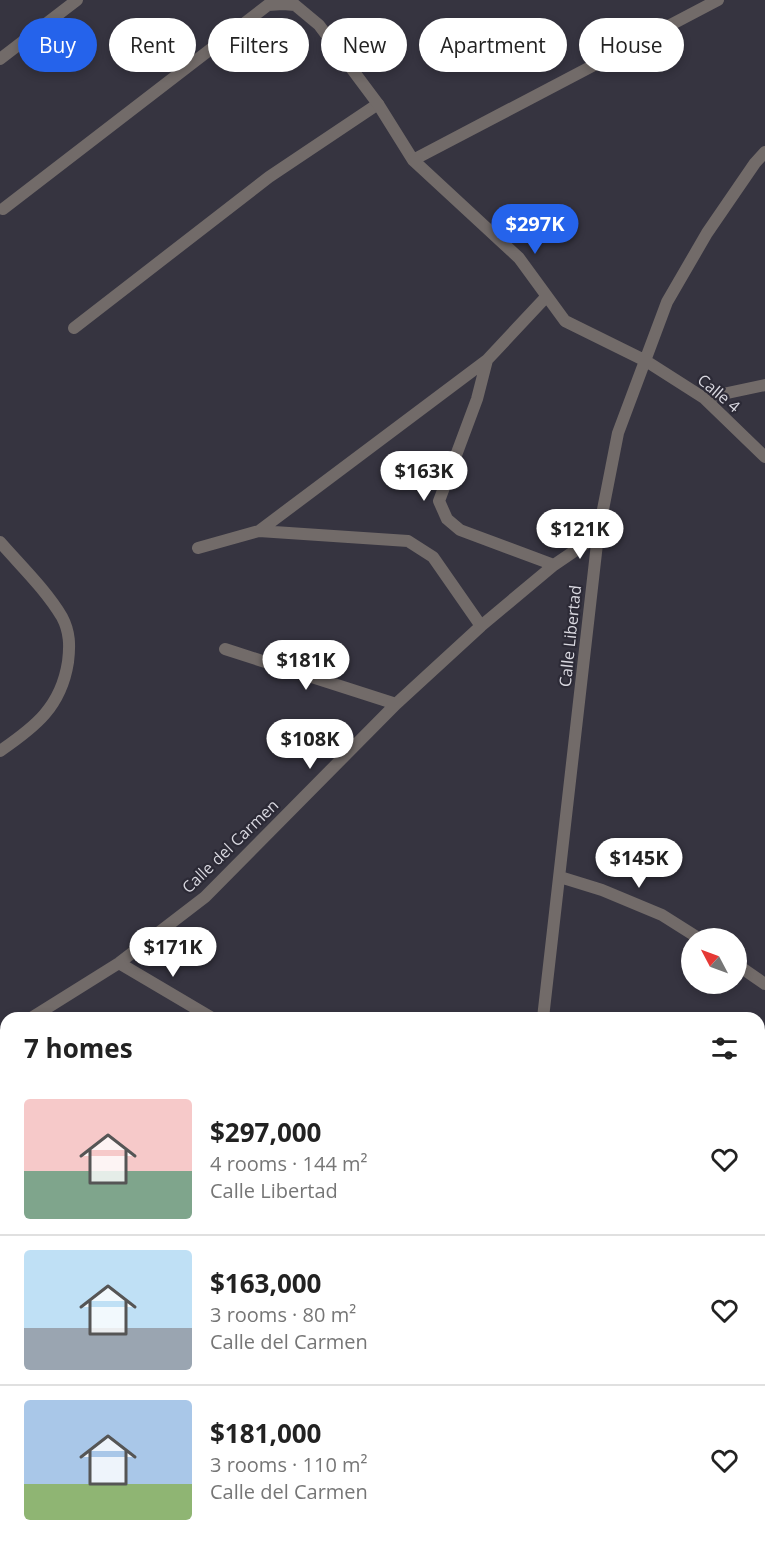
<!DOCTYPE html>
<html lang="en">
<head>
<meta charset="utf-8">
<style>
  body { margin:0; font-family:"Open Sans",sans-serif; background:#f6f6f6; color:#222; height:100vh; display:flex; flex-direction:column; font-size:22px; white-space:nowrap }
  * { box-sizing:border-box; margin:0 }
  p { font-size:20px; color:#767676 }
  .icon { flex:none; width:33px; height:33px; fill:none; stroke:currentColor; stroke-width:2; stroke-linecap:round; stroke-linejoin:round }
  .map { position:relative; flex:1; overflow:hidden }
  .panel { position:absolute; left:0px; top:1012px; width:765px; height:536px; display:flex; flex-direction:column; background:#fff; border-radius:18px 18px 0 0; box-shadow:0 3px 9px #0003 }
  .panel>* { flex:none }
  .top-card { position:absolute; left:18px; top:18px; width:729px; height:54px; display:flex; gap:12px }
  .needle { width:39px; rotate:311deg }
  .controls { position:absolute; left:681px; top:928px; display:grid; gap:12px }
  .controls a { display:grid; place-items:center; width:66px; height:66px; border-radius:50%; background:#fff; box-shadow:0 3px 9px #0003; font-size:30px }
  .price { position:absolute; translate:-50% -51px; padding:0 14px; border-radius:21px; background:#fff; color:#222; font-size:20px; line-height:39px; filter:drop-shadow(0 2px 3px #0008) }
  .price::after { content:''; position:absolute; left:50%; top:36px; width:18px; height:14px; margin-left:-9px; background:inherit; clip-path:polygon(0 0,100% 0,50% 100%) }
  .price.current { background:#2563eb; color:#fff }
  ul { padding:0; list-style:none }
  li { display:flex; align-items:center; gap:18px; height:150px; padding:0 24px }
  li+li { border-top:2px solid #e0e0e0 }
  li span { display:grid; place-items:center; flex:none; width:168px; height:120px; border-radius:6px; color:#555 }
  li>.icon { margin-inline-start:auto }
  span .icon { width:72px; height:72px; fill:#fffc; stroke-width:1 }
  li b { font-size:26px }
  h2 { display:flex; justify-content:space-between; align-items:center; height:72px; padding:0 24px; font-size:26px }
  .pill { padding:0 21px; border-radius:27px; background:#fff; box-shadow:0 3px 9px #0003; font-size:21px; line-height:54px }
  .pill.current { background:#2563eb; color:#fff }
  .map>svg:first-child { display:block }
  .lines { fill:none; stroke-linecap:round; stroke-linejoin:round }
  .lane { stroke:#726b69; stroke-width:12 }
  .street { stroke:#726b69; stroke-width:12 }
  .labels { text-anchor:middle; dominant-baseline:central; stroke-width:4.5; stroke-linejoin:round; paint-order:stroke }
  .street-label { font-size:16px; fill:#d9d8e0; stroke:#2c2a36 }
</style>
</head>
<body>
<div class="map">
<svg width="765" height="1547" viewBox="0 0 765 1547">
  <rect width="100%" height="100%" fill="#363440"/>
  <g class="lines">
    <path class="lane" d="M74,328L269,177L378,104
      M599,1542L604,1547"/>
    <path class="street" d="M0,59L77,0
      M413,160L718,0
      M3,209L268,5L283,4L295,5L319,25L378,104L413,160L519,258L565,321L646,361L704,398L765,457
      M487,360L477,399L439,501L447,519L460,530L554,565
      M704,398L765,385
      M259,531L408,541L433,557L481,626
      M0,542C21,566 46,590 62,617C70,632 70,646 68,662C61,707 35,727 0,751
      M198,548L259,531L487,360L546,297
      M225,649L396,704
      M560,877L602,890L662,915L700,939
      M119,963L212,1018
      M736,964L765,984
      M31,1018L119,963L205,897L396,704L481,626L554,565L598,535
      M543,1018L598,535L618,433L667,302L707,233L755,163L765,152
      M0,1039L6,1035
      M0,1177L6,1170
      M759,1192L765,1187
      M0,1289L6,1292
      M0,1352L6,1356
      M759,1502L765,1508
      M0,1516L6,1526
      M15,1542L18,1547
      M320,1542L341,1544
      M481,1547L482,1542"/>
  </g>
  <g class="labels">
    <g class="street-label">
      <text transform="translate(719 393) rotate(40)">Calle 4</text>
      <text transform="translate(570 636) rotate(-84)">Calle Libertad</text>
      <text transform="translate(230 846) rotate(-44)">Calle del Carmen</text>
    </g>
  </g>
</svg>
<div class="controls">
<a><svg class="needle" viewBox="-14 -14 28 28"><path d="M0-13l5 13h-10z" fill="#e53935"/><path d="M0 13l5-13h-10z" fill="#767676"/></svg></a>
</div>
<b class="price current" style="left:535px;top:255px">$297K</b>
<b class="price" style="left:424px;top:502px">$163K</b>
<b class="price" style="left:580px;top:560px">$121K</b>
<b class="price" style="left:306px;top:691px">$181K</b>
<b class="price" style="left:310px;top:770px">$108K</b>
<b class="price" style="left:639px;top:889px">$145K</b>
<b class="price" style="left:173px;top:978px">$171K</b>
<div class="top-card">
<a class="pill current">Buy</a>
<a class="pill">Rent</a>
<a class="pill">Filters</a>
<a class="pill">New</a>
<a class="pill">Apartment</a>
<a class="pill">House</a>
</div>
<section class="panel">
<h2>7 homes<svg class="icon" aria-label="filters" viewBox="0 0 24 24"><path d="M4 7h16M4 17h16"/><circle cx="9" cy="7" r="2"/><circle cx="15" cy="17" r="2"/></svg></h2>
<ul>
<li><span style="background:linear-gradient(#f6c9c9 60%,#7fa58c 0)"><svg class="icon" aria-label="home" viewBox="0 0 24 24"><path d="M3 11l9-7 9 7M6 9v11h12V9"/></svg></span><div><b>$297,000</b><p>4 rooms · 144 m²</p><p>Calle Libertad</p></div><svg class="icon" aria-label="heart" viewBox="0 0 24 24"><path d="M12 20l-8-8c-3-5 5-10 8-4 3-6 11-1 8 4z"/></svg></li>
<li><span style="background:linear-gradient(#bfe0f5 65%,#9aa5b1 0)"><svg class="icon" aria-label="home" viewBox="0 0 24 24"><path d="M3 11l9-7 9 7M6 9v11h12V9"/></svg></span><div><b>$163,000</b><p>3 rooms · 80 m²</p><p>Calle del Carmen</p></div><svg class="icon" aria-label="heart" viewBox="0 0 24 24"><path d="M12 20l-8-8c-3-5 5-10 8-4 3-6 11-1 8 4z"/></svg></li>
<li><span style="background:linear-gradient(#a9c7e8 70%,#8fb573 0)"><svg class="icon" aria-label="home" viewBox="0 0 24 24"><path d="M3 11l9-7 9 7M6 9v11h12V9"/></svg></span><div><b>$181,000</b><p>3 rooms · 110 m²</p><p>Calle del Carmen</p></div><svg class="icon" aria-label="heart" viewBox="0 0 24 24"><path d="M12 20l-8-8c-3-5 5-10 8-4 3-6 11-1 8 4z"/></svg></li>
</ul>
</section>
</div>
</body>
</html>
